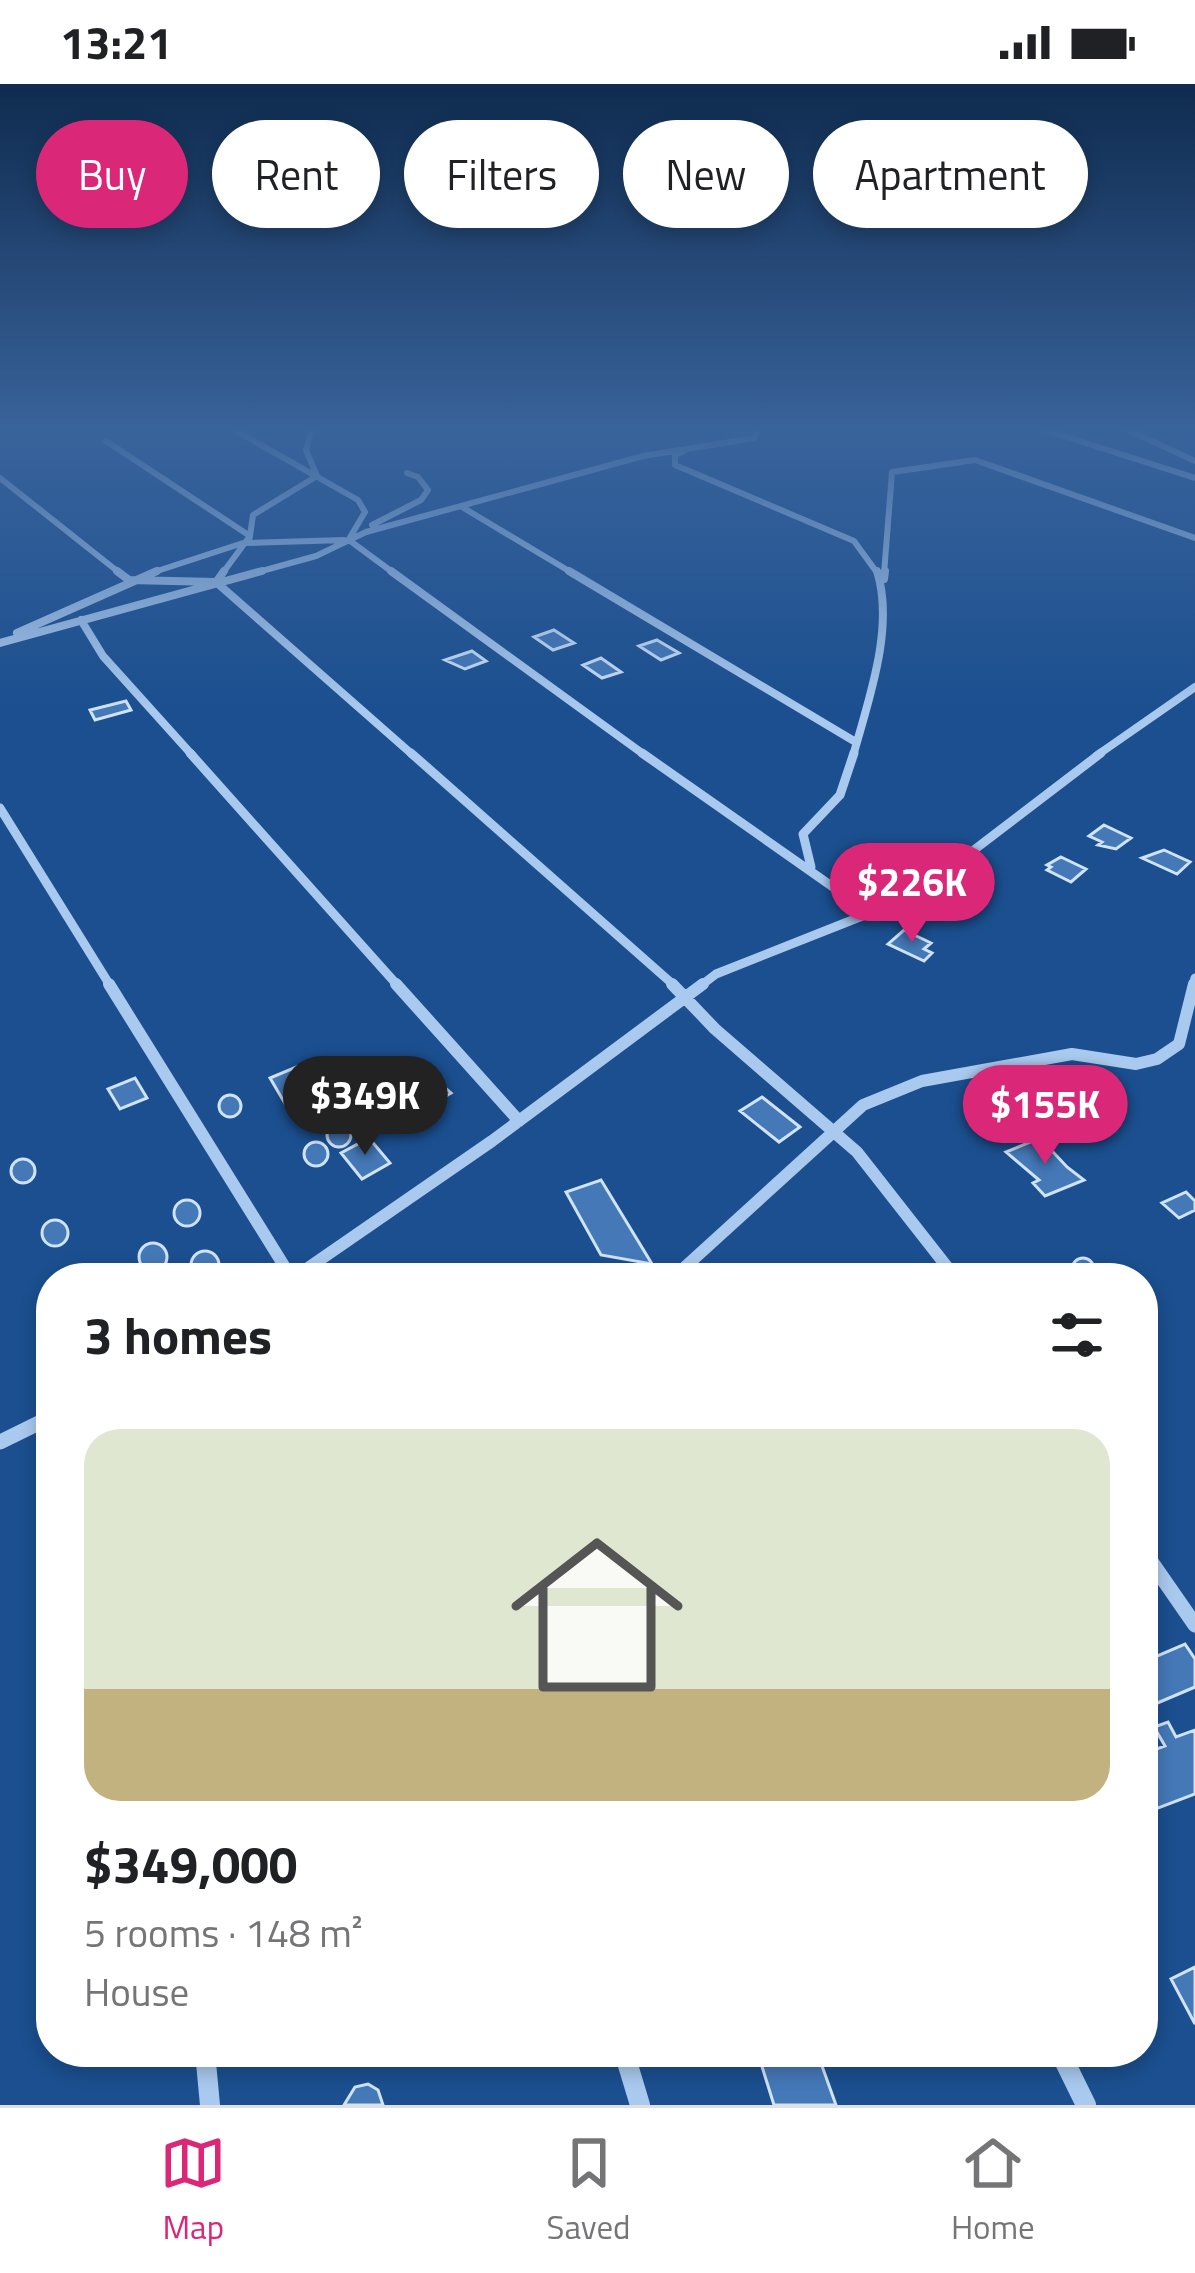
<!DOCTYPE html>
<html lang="en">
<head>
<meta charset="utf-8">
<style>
  body { margin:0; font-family:"Titillium Web",sans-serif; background:#f2f2f2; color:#202124; height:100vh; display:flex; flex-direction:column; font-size:45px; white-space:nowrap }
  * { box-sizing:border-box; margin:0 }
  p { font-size:39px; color:#757577 }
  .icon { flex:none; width:66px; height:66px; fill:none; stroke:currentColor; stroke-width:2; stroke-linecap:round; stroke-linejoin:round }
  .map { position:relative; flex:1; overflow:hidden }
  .drawer { position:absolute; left:36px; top:1179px; width:1122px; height:804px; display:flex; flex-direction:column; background:#fff; border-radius:48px; box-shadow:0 6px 18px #0003 }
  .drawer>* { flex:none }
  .guide { position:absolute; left:36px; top:36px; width:1125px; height:108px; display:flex; gap:24px }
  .price { position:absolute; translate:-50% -102px; padding:0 27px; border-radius:42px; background:#db2777; color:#fff; font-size:39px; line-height:78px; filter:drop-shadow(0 3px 6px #0008) }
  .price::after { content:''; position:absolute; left:50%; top:72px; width:36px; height:27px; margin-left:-18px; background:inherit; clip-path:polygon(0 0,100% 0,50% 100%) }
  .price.on { background:#222; color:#fff }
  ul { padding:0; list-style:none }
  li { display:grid; align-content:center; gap:24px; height:636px; padding:0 48px }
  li+li { border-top:3px solid #e0e0e0 }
  li span { display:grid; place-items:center; height:372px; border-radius:36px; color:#555 }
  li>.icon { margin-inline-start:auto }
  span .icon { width:216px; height:216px; fill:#fffc; stroke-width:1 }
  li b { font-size:51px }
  h2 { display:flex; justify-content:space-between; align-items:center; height:144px; padding:0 48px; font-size:51px }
  .tag { padding:0 42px; border-radius:54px; background:#fff; box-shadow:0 6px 18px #0003; font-size:42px; line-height:108px }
  .tag.on { background:#db2777; color:#fff }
  .status { display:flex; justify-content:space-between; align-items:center; height:84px; padding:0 60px; background:#fff; direction:ltr }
  .status svg { height:33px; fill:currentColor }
  .dock { display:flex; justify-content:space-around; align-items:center; height:168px; border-top:3px solid #e0e0e0; background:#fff; font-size:33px; color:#757577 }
  .dock a { display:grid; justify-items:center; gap:6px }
  .dock .on { color:#db2777 }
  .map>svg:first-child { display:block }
  .building { fill:#4478b7; stroke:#cfe3fa; stroke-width:3 }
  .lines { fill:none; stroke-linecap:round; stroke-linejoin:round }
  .minor-far5 { stroke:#a9c9ee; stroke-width:6 }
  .minor-far4 { stroke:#a9c9ee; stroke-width:8 }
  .minor-far3 { stroke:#a9c9ee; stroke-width:9 }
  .minor-far2 { stroke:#a9c9ee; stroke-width:12 }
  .minor-far1 { stroke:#a9c9ee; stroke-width:15 }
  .minor { stroke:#a9c9ee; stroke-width:20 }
</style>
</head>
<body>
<div class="status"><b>13:21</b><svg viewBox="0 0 49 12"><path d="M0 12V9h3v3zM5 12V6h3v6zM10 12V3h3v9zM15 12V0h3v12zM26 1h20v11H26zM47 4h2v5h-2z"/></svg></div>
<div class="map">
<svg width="1195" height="2021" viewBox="0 0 1195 2021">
  <rect width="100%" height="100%" fill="#1b4f8f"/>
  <path class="building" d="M554,546L574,559L553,566L534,553Z
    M657,556L679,569L661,576L639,562Z
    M472,567L486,577L465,585L445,576Z
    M601,574L621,588L602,594L583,581Z
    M126,617L131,626L95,636L90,626Z
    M1104,741L1131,754L1116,765L1098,761L1102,758L1089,752Z
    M1164,766L1190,778L1177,790L1142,774Z
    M1061,773L1086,785L1071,798L1047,786L1051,783L1047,781Z
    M904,846L931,859L924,865L932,869L924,877L888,860Z
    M308,978L333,1015L293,1033L270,994Z
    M433,993L451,1009L423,1026L406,1010Z
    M135,994L147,1014L120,1025L108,1005Z
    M219 1022a11 11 0 1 1 22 0a11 11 0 1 1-22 0Z
    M762,1013L800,1043L779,1058L740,1027Z
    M327 1051a12 12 0 1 1 24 0a12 12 0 1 1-24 0Z
    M369,1054L390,1079L362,1095L341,1069Z
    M1040,1054L1067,1083L1084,1096L1045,1112L1033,1099L1039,1096L1006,1068Z
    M304 1070a12 12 0 1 1 24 0a12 12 0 1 1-24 0Z
    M11 1087a12 12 0 1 1 24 0a12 12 0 1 1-24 0Z
    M601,1096L652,1180L601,1171L566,1108Z
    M1186,1108L1195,1117V1126L1179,1134L1162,1119Z
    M174 1129a13 13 0 1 1 26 0a13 13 0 1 1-26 0Z
    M42 1149a13 13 0 1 1 26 0a13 13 0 1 1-26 0Z
    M139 1173a14 14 0 1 1 28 0a14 14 0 1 1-28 0Z
    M191 1181a14 14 0 1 1 28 0a14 14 0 1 1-28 0Z
    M1072 1185a11 11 0 1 1 22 0a11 11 0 1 1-22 0Z
    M1185,1560L1195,1575V1603L1148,1623L1143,1615V1578Z
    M1168,1638L1176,1653L1195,1646V1710L1153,1726L1143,1708V1700L1151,1697L1143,1670L1165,1662L1154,1643Z
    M1195,1883V1940L1171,1895Z
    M769,1968H817L836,2021H774L759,1973Z
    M368,2000L378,2006L383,2021H344L355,2003Z"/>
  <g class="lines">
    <path class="minor-far5" d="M231,344L358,416L365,428L349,455
      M1039,344L1195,394
      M1124,344L1195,377
      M106,357L250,452L249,457L148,490
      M684,367L675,371V381L854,457L878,490
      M0,394L121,490
      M462,423L574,490
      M372,441L421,416L428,406L418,393L407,389
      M349,456L395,490
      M245,459L344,456
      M222,490L250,452L253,431L317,392L306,366L312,344
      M251,490L316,472L366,448L643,372L754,354L760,344
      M884,490L892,388L975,376L1195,454"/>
    <path class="minor-far4" d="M117,487L129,496L216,498L414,672
      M391,487L646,672
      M569,487L854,657
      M884,495L885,487
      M217,497L224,487
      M81,536L103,572L193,672
      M17,549L157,487
      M0,559L262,487
      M853,672C868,617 895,544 877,487
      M1096,672L1195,603"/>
    <path class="minor-far3" d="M190,669L399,903
      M411,669L676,903
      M642,669L870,829
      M0,724L111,903
      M811,783L803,750L840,711L854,669
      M699,903L716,890L870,829L932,798L1101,669
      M1193,903L1195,894"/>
    <path class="minor-far2" d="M109,900L291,1193
      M396,900L519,1037
      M672,900L715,945L857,1068L955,1193
      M295,1193L492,1057L703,900
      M674,1193L863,1021L922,997L1072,970L1136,980L1157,975L1179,960L1194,900"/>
    <path class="minor-far1" d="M294,1194L299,1190
      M673,1194L677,1190
      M0,1358L51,1333
      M1143,1466L1195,1541"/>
    <path class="minor" d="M205,1968L210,2021
      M624,1968L640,2021
      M1060,1968L1086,2021"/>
  </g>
  <linearGradient id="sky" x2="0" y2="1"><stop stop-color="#0f2b4f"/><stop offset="0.55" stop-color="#39639b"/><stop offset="1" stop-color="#39639b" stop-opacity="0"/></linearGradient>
  <rect width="1195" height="627" fill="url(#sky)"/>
</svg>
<b class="price" style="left:912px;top:861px">$226K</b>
<b class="price on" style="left:365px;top:1074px">$349K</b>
<b class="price" style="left:1045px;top:1083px">$155K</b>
<div class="guide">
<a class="tag on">Buy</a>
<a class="tag">Rent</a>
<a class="tag">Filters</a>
<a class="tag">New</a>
<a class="tag">Apartment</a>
</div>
<section class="drawer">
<h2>3 homes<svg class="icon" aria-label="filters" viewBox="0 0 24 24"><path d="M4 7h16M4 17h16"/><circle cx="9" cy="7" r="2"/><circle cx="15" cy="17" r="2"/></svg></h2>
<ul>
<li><span style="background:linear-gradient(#dfe7d0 70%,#c2b280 0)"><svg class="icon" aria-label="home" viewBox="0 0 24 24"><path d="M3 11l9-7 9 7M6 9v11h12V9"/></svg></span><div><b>$349,000</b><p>5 rooms · 148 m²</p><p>House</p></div></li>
</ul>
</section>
</div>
<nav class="dock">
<a class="on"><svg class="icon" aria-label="map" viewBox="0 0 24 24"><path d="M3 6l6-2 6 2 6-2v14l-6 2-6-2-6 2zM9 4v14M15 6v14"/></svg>Map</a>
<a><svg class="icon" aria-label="saved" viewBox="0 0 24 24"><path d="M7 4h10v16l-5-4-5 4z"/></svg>Saved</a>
<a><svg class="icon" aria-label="home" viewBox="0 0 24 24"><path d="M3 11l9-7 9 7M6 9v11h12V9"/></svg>Home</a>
</nav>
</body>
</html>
